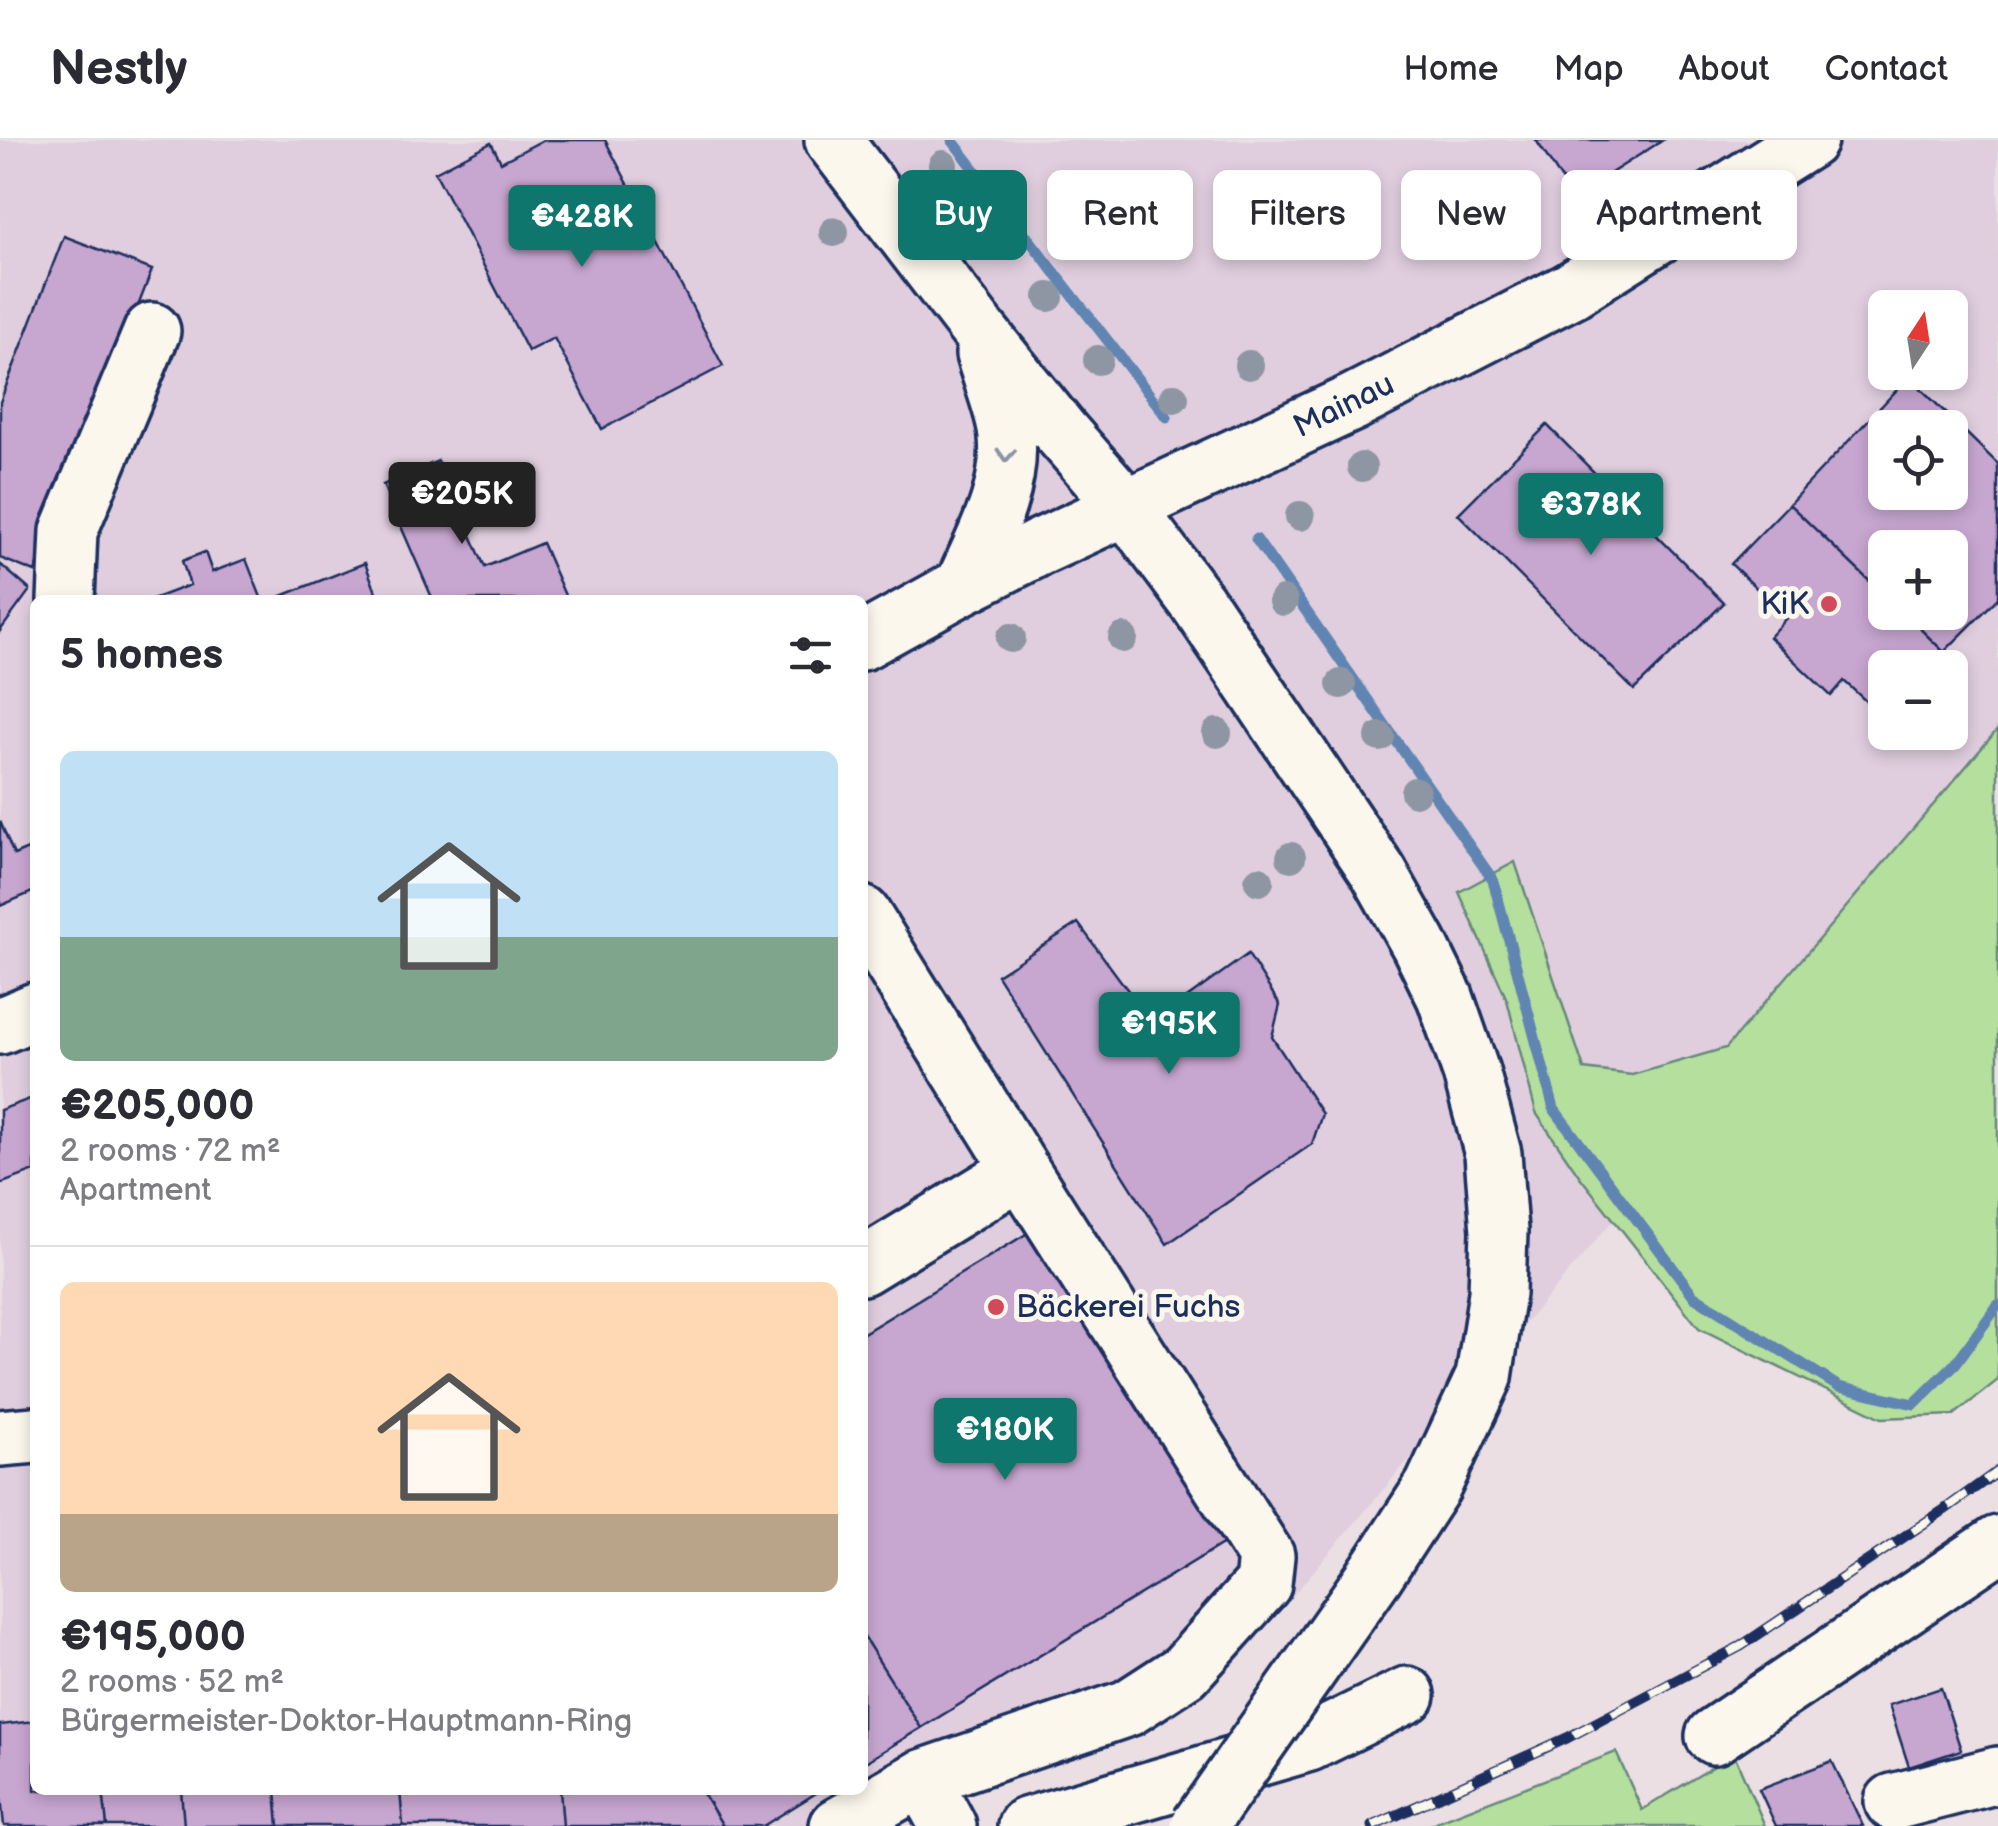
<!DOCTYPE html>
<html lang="en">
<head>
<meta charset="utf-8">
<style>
  body { margin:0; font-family:"Balsamiq Sans",sans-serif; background:#f2f2f3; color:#2b2b33; height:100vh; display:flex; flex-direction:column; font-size:38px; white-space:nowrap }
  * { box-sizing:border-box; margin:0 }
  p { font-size:32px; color:#7c7c81 }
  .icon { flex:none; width:55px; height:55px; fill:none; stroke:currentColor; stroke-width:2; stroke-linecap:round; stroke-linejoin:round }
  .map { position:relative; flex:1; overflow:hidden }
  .drawer { position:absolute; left:30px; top:455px; width:838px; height:1200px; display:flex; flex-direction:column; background:#fff; border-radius:15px; box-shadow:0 5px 15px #0003 }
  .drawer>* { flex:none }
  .guide { position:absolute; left:898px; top:30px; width:950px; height:90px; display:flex; gap:20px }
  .needle { width:65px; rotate:12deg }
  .controls { position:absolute; left:1868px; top:150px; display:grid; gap:20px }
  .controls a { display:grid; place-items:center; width:100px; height:100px; border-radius:15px; background:#fff; box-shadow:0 5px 15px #0003; font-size:50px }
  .price { position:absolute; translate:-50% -85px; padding:0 22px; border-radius:10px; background:#0f766e; color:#fff; font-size:32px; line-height:65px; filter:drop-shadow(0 2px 5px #0008) }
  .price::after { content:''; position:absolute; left:50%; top:60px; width:30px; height:22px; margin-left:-15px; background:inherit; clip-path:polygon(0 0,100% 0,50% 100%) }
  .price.selected { background:#222; color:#fff }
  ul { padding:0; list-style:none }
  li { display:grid; align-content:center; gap:20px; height:530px; padding:0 30px }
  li+li { border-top:2px solid #e1e1e2 }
  li span { display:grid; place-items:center; height:310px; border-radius:15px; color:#555 }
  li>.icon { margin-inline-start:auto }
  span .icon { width:180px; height:180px; fill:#fffc; stroke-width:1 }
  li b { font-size:42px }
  h2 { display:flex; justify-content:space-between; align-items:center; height:120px; padding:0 30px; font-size:42px }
  .tag { padding:0 35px; border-radius:15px; background:#fff; box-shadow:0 5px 15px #0003; font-size:35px; line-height:90px }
  .tag.selected { background:#0f766e; color:#fff }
  header { display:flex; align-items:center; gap:60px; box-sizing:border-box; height:140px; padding:0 50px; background:#fff; border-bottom:2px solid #e1e1e2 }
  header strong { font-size:48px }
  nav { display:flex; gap:55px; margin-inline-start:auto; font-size:35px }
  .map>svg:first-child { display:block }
  .built { fill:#e0cede; fill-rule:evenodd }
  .green { fill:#b4df9c; stroke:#68877d; stroke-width:2.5 }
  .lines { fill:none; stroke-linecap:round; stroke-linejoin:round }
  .stream { stroke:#6085b2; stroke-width:11 }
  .building { fill:#c7a6d0; stroke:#1b2f5e; stroke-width:2.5; fill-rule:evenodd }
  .minor-casing { stroke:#1b2f5e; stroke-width:62 }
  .minor { stroke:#fbf7ec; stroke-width:55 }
  .rail-casing { stroke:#1b2f5e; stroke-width:11 }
  .rail { stroke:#fbf7ec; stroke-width:8; stroke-dasharray:22; stroke-linecap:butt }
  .minor-bridge-casing { stroke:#1b2f5e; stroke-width:62; stroke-linecap:butt }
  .minor-bridge { stroke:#fbf7ec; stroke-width:55 }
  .tree { fill:#8e96a3 }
  .oneway { stroke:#8b93a5 }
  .poi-dot { fill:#d1495b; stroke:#fbf7ec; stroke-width:4 }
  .labels { text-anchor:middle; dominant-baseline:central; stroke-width:10; stroke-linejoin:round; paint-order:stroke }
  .street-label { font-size:32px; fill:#1b2f5e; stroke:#fbf7ec }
  .poi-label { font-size:32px; fill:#1b2f5e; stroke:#fbf7ec; text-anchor:end }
</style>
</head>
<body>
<header>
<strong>Nestly</strong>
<nav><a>Home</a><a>Map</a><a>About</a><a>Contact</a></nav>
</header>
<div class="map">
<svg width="1998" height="1686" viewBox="0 0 1998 1686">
  <rect width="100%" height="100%" fill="#ebdfe4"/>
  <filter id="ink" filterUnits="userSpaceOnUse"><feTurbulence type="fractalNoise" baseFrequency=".01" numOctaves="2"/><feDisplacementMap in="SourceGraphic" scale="20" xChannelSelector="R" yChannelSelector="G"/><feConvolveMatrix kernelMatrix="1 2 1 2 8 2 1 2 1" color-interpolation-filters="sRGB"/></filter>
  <g filter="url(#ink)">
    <path class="built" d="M0,0H1998V629L1232,1527L823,1686H0ZM1885,168H1950V232H1885ZM1885,288H1950V352H1885ZM1885,408H1950V472H1885ZM35,460H862V1650H35ZM1885,528H1950V592H1885Z"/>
    <path class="green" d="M1998,589V1240L1954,1275L1882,1278L1699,1188L1580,1037L1536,973L1507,860L1459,752L1515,722L1584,929L1632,935L1726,908Z
      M1616,1612L1642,1670L1734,1614L1765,1686H1426Z"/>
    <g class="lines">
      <path class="stream" d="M952,0L1167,277
        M1256,399L1493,740L1554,969L1694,1156L1839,1247L1914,1264L1956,1223L1998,1165"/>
    </g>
    <path class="building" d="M543,0H605L723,226L602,289L554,198L528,211L435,32L491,3L501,22Z
      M1536,0H1663L1573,57Z
      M64,96L152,130L35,432L0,418V262Z
      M1909,237L1998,324V458L1944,512L1903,472H1950V408H1885V456L1789,364ZM1885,288H1950V352H1885Z
      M1547,285L1724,463L1634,550L1458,374Z
      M438,321L485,427L542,403L567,460H433L383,345Z
      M1789,364L1885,456V472H1903L1944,512L1928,528H1885V573L1882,576L1844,541L1831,556L1769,497L1787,477L1731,424Z
      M205,412L212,432L246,419L262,460H150L190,445L182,421Z
      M365,423L379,460H280L279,457Z
      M0,424L30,450L0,491Z
      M0,681L14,715L35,706V751L0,766Z
      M1078,783L1152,883L1248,814L1280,865L1272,897L1322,974L1312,1004L1167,1104L997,835Z
      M35,957V1031L0,1044V970Z
      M1031,1091L1224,1403L921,1588L862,1494V1194Z
      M862,1494L921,1588L862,1624Z
      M1941,1548L1961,1610L1909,1627L1889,1565Z
      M35,1581V1650H103L107,1686H4L0,1648V1585Z
      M1832,1621L1863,1686H1776L1759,1649Z
      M103,1650H181L184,1686H107Z
      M181,1650H276L279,1686H184Z
      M276,1650H400L403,1686H279Z
      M400,1650H560L563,1686H403Z
      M560,1650H701L723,1686H563Z
      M701,1650H821L763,1686H723Z"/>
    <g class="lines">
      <g class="minor-casing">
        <path id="minor" d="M833,0L976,187L1059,290L1127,368L1198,463L1379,733L1419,804L1445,857L1471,932L1493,1014L1499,1091L1497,1153L1484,1237L1433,1346L1375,1435
          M963,446C984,399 1012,350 1007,297C1006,275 990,236 984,214
          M66,460L69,391L152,191
          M862,502L963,446L1038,408L1354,262L1570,151L1809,0
          M0,886L35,871
          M862,1127L1021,1030
          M0,1298L35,1295
          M1714,1596L1998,1404
          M922,1638L948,1686
          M1893,1662L1998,1635
          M838,1686L922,1638L1128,1568L1185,1531L1263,1444L1266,1416L1021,1030L862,774
          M1026,1686L1309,1603L1407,1555"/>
      </g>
      <use href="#minor" class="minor"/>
      <g class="rail-casing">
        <path id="rail" d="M1373,1686L1567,1598L1741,1506L1944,1370L1998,1331"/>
      </g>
      <use href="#rail" class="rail"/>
      <g class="minor-bridge-casing">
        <path id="minor-bridge" d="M1199,1686L1375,1435"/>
      </g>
      <use href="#minor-bridge" class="minor-bridge"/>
    </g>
    <g class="tree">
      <circle cx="943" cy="25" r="15"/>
      <circle cx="994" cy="91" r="15"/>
      <circle cx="834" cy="92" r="15"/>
      <circle cx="1049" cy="157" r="15"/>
      <circle cx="1098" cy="220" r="15"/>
      <circle cx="1249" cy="225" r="15"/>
      <circle cx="1174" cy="258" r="15"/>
      <circle cx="1362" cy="327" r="15"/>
      <circle cx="1300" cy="376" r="15"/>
      <circle cx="1283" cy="461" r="15"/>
      <circle cx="1011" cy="498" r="15"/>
      <circle cx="1123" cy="498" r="15"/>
      <circle cx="1341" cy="544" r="15"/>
      <circle cx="1217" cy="593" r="15"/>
      <circle cx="1380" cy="597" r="15"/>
      <circle cx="1415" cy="652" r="15"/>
      <circle cx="1291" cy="717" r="15"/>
      <circle cx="1259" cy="741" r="15"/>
    </g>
    <defs><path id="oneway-chevron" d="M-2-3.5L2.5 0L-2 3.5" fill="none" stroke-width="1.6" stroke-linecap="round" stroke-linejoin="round" transform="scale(2.5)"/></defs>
    <use class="oneway" href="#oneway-chevron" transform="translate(1006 315) rotate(93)"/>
  </g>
  <g class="poi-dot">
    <circle cx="1829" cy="464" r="10"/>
    <circle cx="996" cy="1167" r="10"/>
  </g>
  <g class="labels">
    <g class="street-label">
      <text transform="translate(1344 266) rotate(-26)">Mainau</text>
    </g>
    <g class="poi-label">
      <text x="1809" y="464">KiK</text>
      <text x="1016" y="1167" text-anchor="start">Bäckerei Fuchs</text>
    </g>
  </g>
</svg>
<div class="controls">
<a><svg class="needle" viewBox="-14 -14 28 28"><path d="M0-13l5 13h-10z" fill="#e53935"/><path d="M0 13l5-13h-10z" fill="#7c7c81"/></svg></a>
<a><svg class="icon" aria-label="locate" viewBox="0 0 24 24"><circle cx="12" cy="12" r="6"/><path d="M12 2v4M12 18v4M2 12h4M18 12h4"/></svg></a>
<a>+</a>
<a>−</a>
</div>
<b class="price" style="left:582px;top:130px">€428K</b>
<b class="price selected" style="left:462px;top:407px">€205K</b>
<b class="price" style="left:1591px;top:418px">€378K</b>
<b class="price" style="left:1169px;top:937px">€195K</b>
<b class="price" style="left:1005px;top:1343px">€180K</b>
<div class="guide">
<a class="tag selected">Buy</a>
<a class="tag">Rent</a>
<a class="tag">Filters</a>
<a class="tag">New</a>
<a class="tag">Apartment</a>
</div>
<section class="drawer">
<h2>5 homes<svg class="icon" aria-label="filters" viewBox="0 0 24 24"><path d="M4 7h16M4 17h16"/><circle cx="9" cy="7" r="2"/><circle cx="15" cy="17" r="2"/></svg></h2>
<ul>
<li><span style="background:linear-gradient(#bfe0f5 60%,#7fa58c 0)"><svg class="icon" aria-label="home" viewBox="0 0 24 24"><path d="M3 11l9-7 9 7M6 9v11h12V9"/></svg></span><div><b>€205,000</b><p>2 rooms · 72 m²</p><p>Apartment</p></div></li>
<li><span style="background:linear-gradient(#ffd9b3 75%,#b9a48a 0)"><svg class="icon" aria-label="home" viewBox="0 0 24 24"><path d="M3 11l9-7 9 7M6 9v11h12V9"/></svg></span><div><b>€195,000</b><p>2 rooms · 52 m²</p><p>Bürgermeister-Doktor-Hauptmann-Ring</p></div></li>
</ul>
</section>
</div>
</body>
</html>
